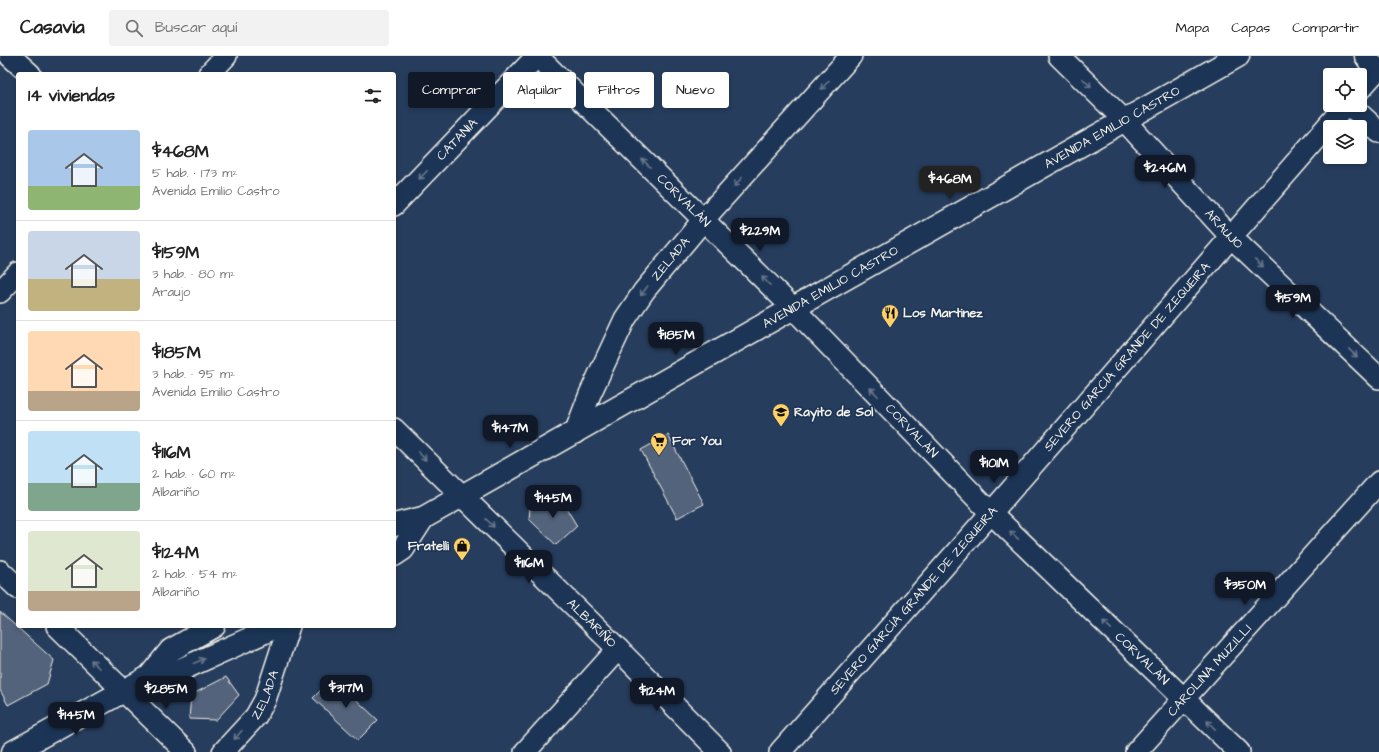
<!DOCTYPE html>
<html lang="es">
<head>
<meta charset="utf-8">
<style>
  body { margin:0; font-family:"Architects Daughter",sans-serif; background:#f2f2f2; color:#222; height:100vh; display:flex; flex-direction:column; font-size:15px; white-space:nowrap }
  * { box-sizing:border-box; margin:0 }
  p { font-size:13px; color:#767676 }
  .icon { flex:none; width:22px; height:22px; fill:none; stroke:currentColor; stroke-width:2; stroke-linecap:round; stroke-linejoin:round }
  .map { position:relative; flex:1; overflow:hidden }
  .sheet { position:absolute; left:16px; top:16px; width:380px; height:556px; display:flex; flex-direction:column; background:#fff; border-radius:4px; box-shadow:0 2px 6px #0003 }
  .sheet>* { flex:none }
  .guide { position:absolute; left:408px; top:16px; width:380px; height:36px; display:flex; gap:8px }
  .buttons { position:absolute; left:1323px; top:12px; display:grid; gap:8px }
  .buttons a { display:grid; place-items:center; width:44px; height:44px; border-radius:4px; background:#fff; box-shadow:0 2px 6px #0003; font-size:20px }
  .price { position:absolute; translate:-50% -34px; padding:0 9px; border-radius:8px; background:#111827; color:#fff; font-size:13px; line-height:26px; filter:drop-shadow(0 1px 2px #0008) }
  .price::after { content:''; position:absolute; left:50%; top:24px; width:12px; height:9px; margin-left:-6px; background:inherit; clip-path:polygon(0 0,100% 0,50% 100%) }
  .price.current { background:#222; color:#fff }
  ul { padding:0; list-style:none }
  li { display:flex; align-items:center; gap:12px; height:100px; padding:0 12px }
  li+li { border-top:1px solid #e0e0e0 }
  li span { display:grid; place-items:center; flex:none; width:112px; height:80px; border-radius:4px; color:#555 }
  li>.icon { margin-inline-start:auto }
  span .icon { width:48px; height:48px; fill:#fffc; stroke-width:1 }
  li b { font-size:17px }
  h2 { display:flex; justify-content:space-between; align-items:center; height:48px; padding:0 12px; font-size:17px }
  .pill { padding:0 14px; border-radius:4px; background:#fff; box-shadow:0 2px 6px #0003; font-size:14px; line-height:36px }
  .pill.current { background:#111827; color:#fff }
  header { display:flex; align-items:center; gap:24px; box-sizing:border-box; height:56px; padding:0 20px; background:#fff; border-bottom:1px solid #e0e0e0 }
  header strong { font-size:19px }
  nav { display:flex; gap:22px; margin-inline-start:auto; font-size:14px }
  .search { width:280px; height:36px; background:#f2f2f2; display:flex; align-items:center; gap:10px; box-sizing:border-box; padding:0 14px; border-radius:4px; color:#767676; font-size:15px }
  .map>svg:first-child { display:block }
  .building { fill:#52647b; stroke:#f4f1e8 }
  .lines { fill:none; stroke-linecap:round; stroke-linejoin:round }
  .street-casing { stroke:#f4f1e8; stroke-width:24 }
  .secondary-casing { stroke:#f4f1e8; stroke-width:25 }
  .street { stroke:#1d3557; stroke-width:21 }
  .secondary { stroke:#1d3557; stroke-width:22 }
  .oneway { stroke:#68778a }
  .labels { text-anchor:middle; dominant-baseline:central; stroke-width:3.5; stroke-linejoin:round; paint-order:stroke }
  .street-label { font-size:13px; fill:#f4f1e8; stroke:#1d3557 }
  .poi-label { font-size:13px; font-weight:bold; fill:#f4f1e8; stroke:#1d3557; text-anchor:start }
</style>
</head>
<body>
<header>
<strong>Casavia</strong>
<div class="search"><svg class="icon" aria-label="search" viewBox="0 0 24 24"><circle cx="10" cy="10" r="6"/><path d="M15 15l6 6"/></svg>Buscar aquí</div>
<nav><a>Mapa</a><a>Capas</a><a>Compartir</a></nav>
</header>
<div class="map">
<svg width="1379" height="696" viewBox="0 0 1379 696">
  <rect width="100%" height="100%" fill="#263d5d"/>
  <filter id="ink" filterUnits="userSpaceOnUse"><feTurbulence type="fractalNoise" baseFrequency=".025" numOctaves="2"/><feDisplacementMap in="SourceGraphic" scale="8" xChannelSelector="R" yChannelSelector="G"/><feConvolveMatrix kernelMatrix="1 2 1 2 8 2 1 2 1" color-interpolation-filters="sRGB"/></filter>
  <g filter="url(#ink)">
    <path class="building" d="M668,379L704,448L677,462L641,394Z
      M557,437L577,470L556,489L529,463L530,452Z
      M0,556L54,604L47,628L8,649L0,634Z
      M226,621L239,639L216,664L189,663L191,639Z
      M333,622L378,664L358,684L313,642Z"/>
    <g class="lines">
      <g class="street-casing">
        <g id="street">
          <path d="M10,0L30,18"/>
          <path id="s1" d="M537,0L794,253L991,457L1239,696"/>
          <path id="s2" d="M1059,0L1124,64L1230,180L1379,322"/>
          <path d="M209,18L226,0"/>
          <path d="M1360,33L1379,12"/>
          <path d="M1350,49L1379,76"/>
          <path id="s3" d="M394,149L537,0"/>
          <path d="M0,236L18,217"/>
          <path id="s4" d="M394,373L618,593L720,696"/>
          <path id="s5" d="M575,377L590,338L625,263L644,235L704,163L851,0"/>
          <path d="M0,515L18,532"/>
          <path d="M57,570L186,696"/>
          <path id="s6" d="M223,696L256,660L265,644L289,570"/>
          <path d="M525,696L618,593"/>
          <path id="s7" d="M780,696L991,457L1346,49"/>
          <path id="s8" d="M1136,696L1379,426"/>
        </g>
      </g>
      <g class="secondary-casing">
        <g id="secondary">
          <path d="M1366,0L1376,15"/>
          <path id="s9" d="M394,469L423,462L1238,0"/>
          <path d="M394,499L403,493L423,462"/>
          <path d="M149,621L171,594L214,570"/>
          <path d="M13,696L149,621L180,614L278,570"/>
        </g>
      </g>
      <use href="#street" class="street"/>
      <use href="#secondary" class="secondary"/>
    </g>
    <defs><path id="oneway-shaft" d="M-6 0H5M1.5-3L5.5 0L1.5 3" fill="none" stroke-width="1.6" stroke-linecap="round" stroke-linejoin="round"/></defs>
    <g class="oneway">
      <use href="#oneway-shaft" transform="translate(1087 27) rotate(45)"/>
      <use href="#oneway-shaft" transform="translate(825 29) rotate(132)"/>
      <use href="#oneway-shaft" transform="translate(646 107) rotate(-136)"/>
      <use href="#oneway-shaft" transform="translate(423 119) rotate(134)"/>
      <use href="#oneway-shaft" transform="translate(738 126) rotate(132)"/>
      <use href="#oneway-shaft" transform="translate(1259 207) rotate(44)"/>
      <use href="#oneway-shaft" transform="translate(766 225) rotate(-135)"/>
      <use href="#oneway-shaft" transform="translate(644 235) rotate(127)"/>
      <use href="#oneway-shaft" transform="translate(1353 297) rotate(44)"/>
      <use href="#oneway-shaft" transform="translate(874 336) rotate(-134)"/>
      <use href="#oneway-shaft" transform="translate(422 400) rotate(45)"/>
      <use href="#oneway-shaft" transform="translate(490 467) rotate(45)"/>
      <use href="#oneway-shaft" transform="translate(1014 479) rotate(-136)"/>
      <use href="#oneway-shaft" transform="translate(1107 569) rotate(-136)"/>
      <use href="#oneway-shaft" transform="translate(199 605) rotate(-24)"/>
      <use href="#oneway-shaft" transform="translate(95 608) rotate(-135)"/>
      <use href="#oneway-shaft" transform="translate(1211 669) rotate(-135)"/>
      <use href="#oneway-shaft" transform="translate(238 679) rotate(132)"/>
    </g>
  </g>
  <defs>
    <g id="restaurant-pin" transform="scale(0.9)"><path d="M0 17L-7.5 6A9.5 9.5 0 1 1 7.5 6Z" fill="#ffd166" stroke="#1d3557"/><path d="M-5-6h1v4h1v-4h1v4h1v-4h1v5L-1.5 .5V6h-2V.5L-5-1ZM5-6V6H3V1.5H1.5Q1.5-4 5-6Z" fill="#111"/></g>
    <g id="school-pin" transform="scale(0.9)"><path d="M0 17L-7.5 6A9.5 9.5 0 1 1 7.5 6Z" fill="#ffd166" stroke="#1d3557"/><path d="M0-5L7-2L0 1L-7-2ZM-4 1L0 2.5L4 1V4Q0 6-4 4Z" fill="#111"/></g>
    <g id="supermarket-pin" transform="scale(0.9)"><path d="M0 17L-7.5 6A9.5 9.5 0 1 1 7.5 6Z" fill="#ffd166" stroke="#1d3557"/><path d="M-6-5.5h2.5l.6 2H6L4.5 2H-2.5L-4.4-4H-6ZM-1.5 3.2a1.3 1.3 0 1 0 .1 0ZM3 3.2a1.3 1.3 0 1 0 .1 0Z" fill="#111"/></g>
    <g id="shop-pin" transform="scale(0.9)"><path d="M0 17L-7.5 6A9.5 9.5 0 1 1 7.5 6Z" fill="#ffd166" stroke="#1d3557"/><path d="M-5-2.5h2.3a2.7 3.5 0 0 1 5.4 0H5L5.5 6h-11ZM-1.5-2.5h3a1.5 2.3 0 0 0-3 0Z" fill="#111"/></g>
  </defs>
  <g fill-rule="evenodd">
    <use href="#restaurant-pin" x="890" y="257"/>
    <use href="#school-pin" x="781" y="356"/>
    <use href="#supermarket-pin" x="659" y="385"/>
    <use href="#shop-pin" x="462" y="490"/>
  </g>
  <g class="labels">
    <g class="street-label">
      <text stroke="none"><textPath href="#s9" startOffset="822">AVENIDA EMILIO CASTRO</textPath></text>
      <text stroke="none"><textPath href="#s3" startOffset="91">CATANIA</textPath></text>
      <text stroke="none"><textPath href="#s1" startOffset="206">CORVALÁN</textPath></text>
      <text stroke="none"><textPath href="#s2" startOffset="239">ARAUJO</textPath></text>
      <text stroke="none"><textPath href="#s5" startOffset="200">ZELADA</textPath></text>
      <text stroke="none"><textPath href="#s9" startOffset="498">AVENIDA EMILIO CASTRO</textPath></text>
      <text stroke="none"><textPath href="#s7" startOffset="526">SEVERO GARCÍA GRANDE DE ZEQUEIRA</textPath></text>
      <text stroke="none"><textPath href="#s1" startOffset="530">CORVALÁN</textPath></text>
      <text stroke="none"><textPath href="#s7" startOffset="202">SEVERO GARCÍA GRANDE DE ZEQUEIRA</textPath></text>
      <text stroke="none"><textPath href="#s4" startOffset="277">ALBARIÑO</textPath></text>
      <text stroke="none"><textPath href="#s1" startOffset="854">CORVALÁN</textPath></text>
      <text stroke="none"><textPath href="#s8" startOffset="110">CAROLINA MUZILLI</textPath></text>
      <text stroke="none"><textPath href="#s6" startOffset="72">ZELADA</textPath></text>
    </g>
    <g class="poi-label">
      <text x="903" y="257">Los Martinez</text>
      <text x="794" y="356">Rayito de Sol</text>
      <text x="672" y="385">For You</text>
      <text x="449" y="490" text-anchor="end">Fratelli</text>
    </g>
  </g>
</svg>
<div class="buttons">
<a><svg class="icon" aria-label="locate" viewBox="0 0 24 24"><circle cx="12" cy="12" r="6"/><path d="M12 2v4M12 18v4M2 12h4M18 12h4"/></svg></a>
<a><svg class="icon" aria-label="layers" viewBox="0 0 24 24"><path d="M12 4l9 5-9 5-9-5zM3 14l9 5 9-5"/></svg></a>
</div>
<b class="price" style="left:1165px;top:133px">$246M</b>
<b class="price current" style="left:950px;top:144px">$468M</b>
<b class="price" style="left:760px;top:196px">$229M</b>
<b class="price" style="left:1293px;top:263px">$159M</b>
<b class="price" style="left:676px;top:300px">$185M</b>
<b class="price" style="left:510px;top:393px">$147M</b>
<b class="price" style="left:994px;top:428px">$101M</b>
<b class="price" style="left:553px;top:463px">$145M</b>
<b class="price" style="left:529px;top:528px">$116M</b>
<b class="price" style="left:1245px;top:550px">$350M</b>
<b class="price" style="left:346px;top:653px">$317M</b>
<b class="price" style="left:166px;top:654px">$285M</b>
<b class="price" style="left:657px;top:656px">$124M</b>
<b class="price" style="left:76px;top:680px">$145M</b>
<div class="guide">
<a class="pill current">Comprar</a>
<a class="pill">Alquilar</a>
<a class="pill">Filtros</a>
<a class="pill">Nuevo</a>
</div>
<section class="sheet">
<h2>14 viviendas<svg class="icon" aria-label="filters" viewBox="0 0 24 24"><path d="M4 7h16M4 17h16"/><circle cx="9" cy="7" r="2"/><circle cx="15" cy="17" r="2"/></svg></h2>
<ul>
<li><span style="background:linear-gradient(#a9c7e8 70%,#8fb573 0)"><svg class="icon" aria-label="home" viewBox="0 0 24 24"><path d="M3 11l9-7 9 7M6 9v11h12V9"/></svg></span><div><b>$468M</b><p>5 hab. · 173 m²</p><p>Avenida Emilio Castro</p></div></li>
<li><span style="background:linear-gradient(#c9d6e8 60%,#c2b280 0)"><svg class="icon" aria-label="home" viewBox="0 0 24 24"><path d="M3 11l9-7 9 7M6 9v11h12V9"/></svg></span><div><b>$159M</b><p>3 hab. · 80 m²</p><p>Araujo</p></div></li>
<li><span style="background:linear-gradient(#ffd9b3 75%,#b9a48a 0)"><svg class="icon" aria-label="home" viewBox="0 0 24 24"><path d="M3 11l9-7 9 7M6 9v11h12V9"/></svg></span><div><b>$185M</b><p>3 hab. · 95 m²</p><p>Avenida Emilio Castro</p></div></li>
<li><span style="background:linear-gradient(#bfe0f5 65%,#7fa58c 0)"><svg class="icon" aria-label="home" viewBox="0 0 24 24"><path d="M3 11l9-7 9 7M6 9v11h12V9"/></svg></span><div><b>$116M</b><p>2 hab. · 60 m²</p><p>Albariño</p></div></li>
<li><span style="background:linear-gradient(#dfe7d0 75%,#b9a48a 0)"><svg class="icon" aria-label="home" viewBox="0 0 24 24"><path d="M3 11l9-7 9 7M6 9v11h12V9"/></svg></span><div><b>$124M</b><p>2 hab. · 54 m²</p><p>Albariño</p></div></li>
</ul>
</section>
</div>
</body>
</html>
